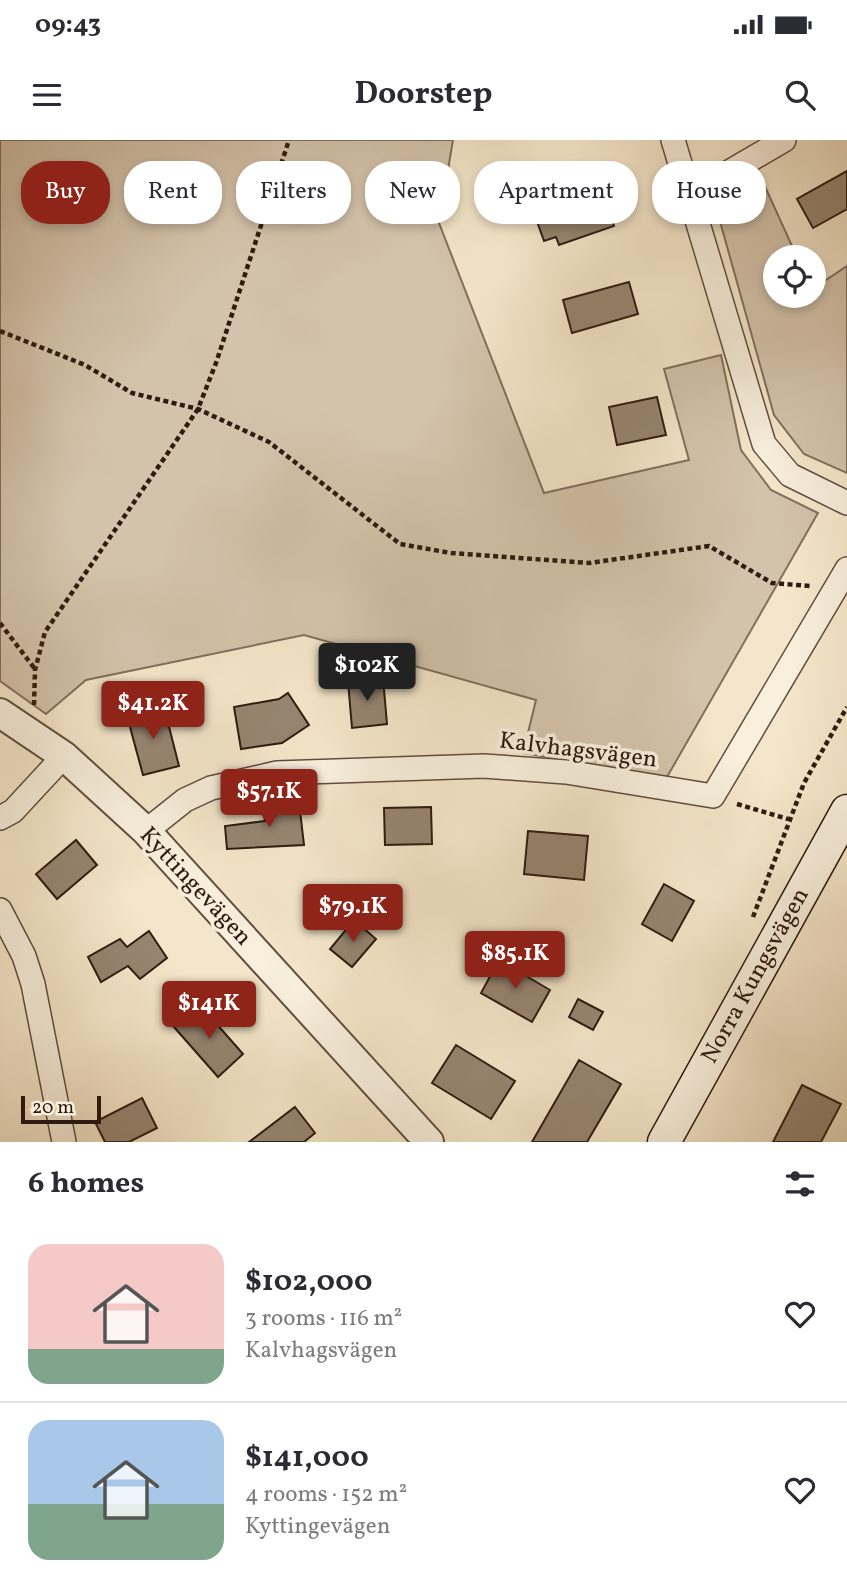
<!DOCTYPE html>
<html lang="en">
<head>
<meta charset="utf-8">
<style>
  body { margin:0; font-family:Vollkorn,serif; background:#f2f2f3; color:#2b2b33; height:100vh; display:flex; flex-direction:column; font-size:26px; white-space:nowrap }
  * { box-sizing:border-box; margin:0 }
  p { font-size:23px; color:#7c7c81 }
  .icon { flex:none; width:38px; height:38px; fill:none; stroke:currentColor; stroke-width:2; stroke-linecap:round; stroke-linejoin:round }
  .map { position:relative; height:1002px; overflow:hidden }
  .side { display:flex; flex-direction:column; background:#fff; flex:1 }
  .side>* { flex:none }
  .banner { position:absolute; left:21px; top:21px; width:805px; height:63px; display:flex; gap:14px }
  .controls { position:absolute; left:763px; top:105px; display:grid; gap:14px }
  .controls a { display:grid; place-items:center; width:63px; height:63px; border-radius:50%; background:#fff; box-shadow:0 4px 10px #0003; font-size:35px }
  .scale { position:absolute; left:21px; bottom:18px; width:80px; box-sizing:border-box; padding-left:7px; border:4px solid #301b11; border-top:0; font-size:19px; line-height:24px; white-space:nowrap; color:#301b11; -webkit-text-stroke:5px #f8efdd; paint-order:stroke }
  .price { position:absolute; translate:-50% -60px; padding:0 16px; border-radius:7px; background:#8f2418; color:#fff; font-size:23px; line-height:46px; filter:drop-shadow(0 2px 4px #0008) }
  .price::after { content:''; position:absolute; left:50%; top:42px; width:21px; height:16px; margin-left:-10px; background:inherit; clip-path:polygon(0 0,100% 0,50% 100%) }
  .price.selected { background:#222; color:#fff }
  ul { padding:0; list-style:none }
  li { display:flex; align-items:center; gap:21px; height:175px; padding:0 28px }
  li+li { border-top:2px solid #e1e1e2 }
  li span { display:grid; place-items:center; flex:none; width:196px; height:140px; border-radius:21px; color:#555 }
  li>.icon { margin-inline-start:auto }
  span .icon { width:84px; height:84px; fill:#fffc; stroke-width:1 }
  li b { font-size:30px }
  h2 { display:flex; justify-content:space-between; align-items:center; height:84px; padding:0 28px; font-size:30px }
  .tag { padding:0 24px; border-radius:28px; background:#fff; box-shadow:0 4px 10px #0003; font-size:24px; line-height:63px }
  .tag.selected { background:#8f2418; color:#fff }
  .status { display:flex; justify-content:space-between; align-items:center; height:49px; padding:0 35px; background:#fff; direction:ltr }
  .status svg { height:19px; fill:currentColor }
  header { display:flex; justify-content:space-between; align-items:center; height:91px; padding:0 28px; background:#fff; font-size:32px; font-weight:700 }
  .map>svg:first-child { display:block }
  .green { fill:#d3c3ab; stroke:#826f5e; stroke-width:2 }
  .building { fill:#968571; stroke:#301b11; stroke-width:2 }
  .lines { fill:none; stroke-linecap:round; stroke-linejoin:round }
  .minor-casing { stroke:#614e3f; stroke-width:26 }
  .tertiary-casing { stroke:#614e3f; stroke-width:32 }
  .secondary-casing { stroke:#301b11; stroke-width:35 }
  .path { stroke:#301b11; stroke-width:4.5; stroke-dasharray:5 3.5; stroke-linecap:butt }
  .minor { stroke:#f8efdd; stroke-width:23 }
  .tertiary { stroke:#f8efdd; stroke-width:28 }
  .secondary { stroke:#f8efdd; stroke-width:32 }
  .labels { text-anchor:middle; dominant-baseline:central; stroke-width:7; stroke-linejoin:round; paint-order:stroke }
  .street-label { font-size:24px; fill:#301b11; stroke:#f8efdd }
</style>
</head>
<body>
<div class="status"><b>09:43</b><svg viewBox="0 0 49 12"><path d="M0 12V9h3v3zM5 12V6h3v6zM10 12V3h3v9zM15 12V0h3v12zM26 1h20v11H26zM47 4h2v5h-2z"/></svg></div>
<header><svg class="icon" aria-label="menu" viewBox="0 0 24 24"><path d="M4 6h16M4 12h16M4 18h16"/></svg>Doorstep<svg class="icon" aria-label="search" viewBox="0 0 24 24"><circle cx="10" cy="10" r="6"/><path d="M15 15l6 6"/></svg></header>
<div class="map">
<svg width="847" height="1002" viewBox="0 0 847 1002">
  <rect width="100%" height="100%" fill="#f4e6ca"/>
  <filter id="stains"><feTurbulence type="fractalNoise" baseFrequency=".00286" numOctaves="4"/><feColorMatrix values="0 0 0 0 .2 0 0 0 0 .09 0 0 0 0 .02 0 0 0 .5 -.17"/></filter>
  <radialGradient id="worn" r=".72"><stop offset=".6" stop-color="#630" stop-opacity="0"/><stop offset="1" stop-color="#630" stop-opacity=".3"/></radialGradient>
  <path class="green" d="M0,0H453L439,83L544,353L689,320L664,229L721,215L741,310L771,350L818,373L667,637L523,613L536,560L304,495L86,540L46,574L0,541Z
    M758,31L797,117H775V156H814V148L847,126V333L804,314L774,275L716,67L729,49Z"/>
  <path class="building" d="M847,31V69L813,88L797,59Z
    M601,47L614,86L559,105L556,97L544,101L534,73L557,66L556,62Z
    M629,142L638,174L572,193L563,160Z
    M657,257L666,295L617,305L609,267Z
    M383,538L387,584L352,588L348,542Z
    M288,553L309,585L282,603L241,609L234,567L279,559Z
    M164,567L179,626L143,635L127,576Z
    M299,662L304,705L227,709L225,686L265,681L263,667Z
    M431,667L432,704L385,705L384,668Z
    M528,691L588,696L584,740L524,734Z
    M76,700L97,725L57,759L36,734Z
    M664,744L694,761L672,801L642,784Z
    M354,780L376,799L352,827L330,809Z
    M149,791L167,818L140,839L128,826L101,842L88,817L120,799L127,807Z
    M499,820L550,850L532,882L481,853Z
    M578,859L603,872L593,890L569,877Z
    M200,865L243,914L218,937L174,887Z
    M456,905L515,941L491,979L432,943Z
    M579,920L621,944L587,1002H532Z
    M802,945L841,964L821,1002H773Z
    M142,958L157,988L129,1002H105L95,982Z
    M295,967L315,993L304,1002H249Z"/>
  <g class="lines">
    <g class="minor-casing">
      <path id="minor" d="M673,0L764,304L790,335L847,363
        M688,56L784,0
        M0,678L13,671L64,616
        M146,691L185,660L211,648L277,633L484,626L566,632L713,656L847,429
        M0,770L24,816L33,844L64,1002"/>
    </g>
    <g class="tertiary-casing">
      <path id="tertiary" d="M0,573L64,616L146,691L429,1002"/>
    </g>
    <g class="secondary-casing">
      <path id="secondary" d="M664,1002L847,671"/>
    </g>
    <path class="path" d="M0,191L85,225L132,253L198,269L269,302L400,404L451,413L589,423L709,406L772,443L810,446
      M0,483L35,529
      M34,565L35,530L45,492L198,269L216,223L289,0
      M737,664L788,679
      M753,777L804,643L847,567"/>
    <use href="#minor" class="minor"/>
    <use href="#tertiary" class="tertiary"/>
    <use href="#secondary" class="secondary"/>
  </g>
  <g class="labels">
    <g class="street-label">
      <text transform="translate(578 611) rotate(7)">Kalvhagsvägen</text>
      <text transform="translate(195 747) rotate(47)">Kyttingevägen</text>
      <text transform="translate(756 836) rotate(-61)">Norra Kungsvägen</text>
    </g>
  </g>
  <rect width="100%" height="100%" filter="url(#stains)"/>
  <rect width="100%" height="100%" fill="url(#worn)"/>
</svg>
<div class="controls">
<a><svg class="icon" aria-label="locate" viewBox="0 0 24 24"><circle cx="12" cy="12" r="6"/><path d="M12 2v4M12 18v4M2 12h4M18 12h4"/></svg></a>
</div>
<div class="scale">20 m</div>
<b class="price selected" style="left:367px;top:563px">$102K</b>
<b class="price" style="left:153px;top:601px">$41.2K</b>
<b class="price" style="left:269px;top:689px">$57.1K</b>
<b class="price" style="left:353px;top:804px">$79.1K</b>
<b class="price" style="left:515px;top:851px">$85.1K</b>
<b class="price" style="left:209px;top:901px">$141K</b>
<div class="banner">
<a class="tag selected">Buy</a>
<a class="tag">Rent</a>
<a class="tag">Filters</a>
<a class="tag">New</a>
<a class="tag">Apartment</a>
<a class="tag">House</a>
</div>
</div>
<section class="side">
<h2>6 homes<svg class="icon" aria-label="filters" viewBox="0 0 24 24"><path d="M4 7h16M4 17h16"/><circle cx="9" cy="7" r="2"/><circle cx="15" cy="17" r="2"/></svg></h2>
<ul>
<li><span style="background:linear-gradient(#f6c9c9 75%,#7fa58c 0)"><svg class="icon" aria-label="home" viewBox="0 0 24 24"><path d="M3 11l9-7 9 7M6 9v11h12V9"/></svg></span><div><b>$102,000</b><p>3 rooms · 116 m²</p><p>Kalvhagsvägen</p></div><svg class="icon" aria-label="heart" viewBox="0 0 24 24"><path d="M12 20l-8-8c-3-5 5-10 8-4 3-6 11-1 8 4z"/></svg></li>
<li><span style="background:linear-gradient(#a9c7e8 60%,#7fa58c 0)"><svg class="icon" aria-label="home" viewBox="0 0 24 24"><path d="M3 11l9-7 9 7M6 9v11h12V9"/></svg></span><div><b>$141,000</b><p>4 rooms · 152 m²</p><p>Kyttingevägen</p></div><svg class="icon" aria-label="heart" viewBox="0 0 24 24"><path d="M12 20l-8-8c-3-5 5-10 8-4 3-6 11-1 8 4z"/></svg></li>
</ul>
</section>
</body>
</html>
